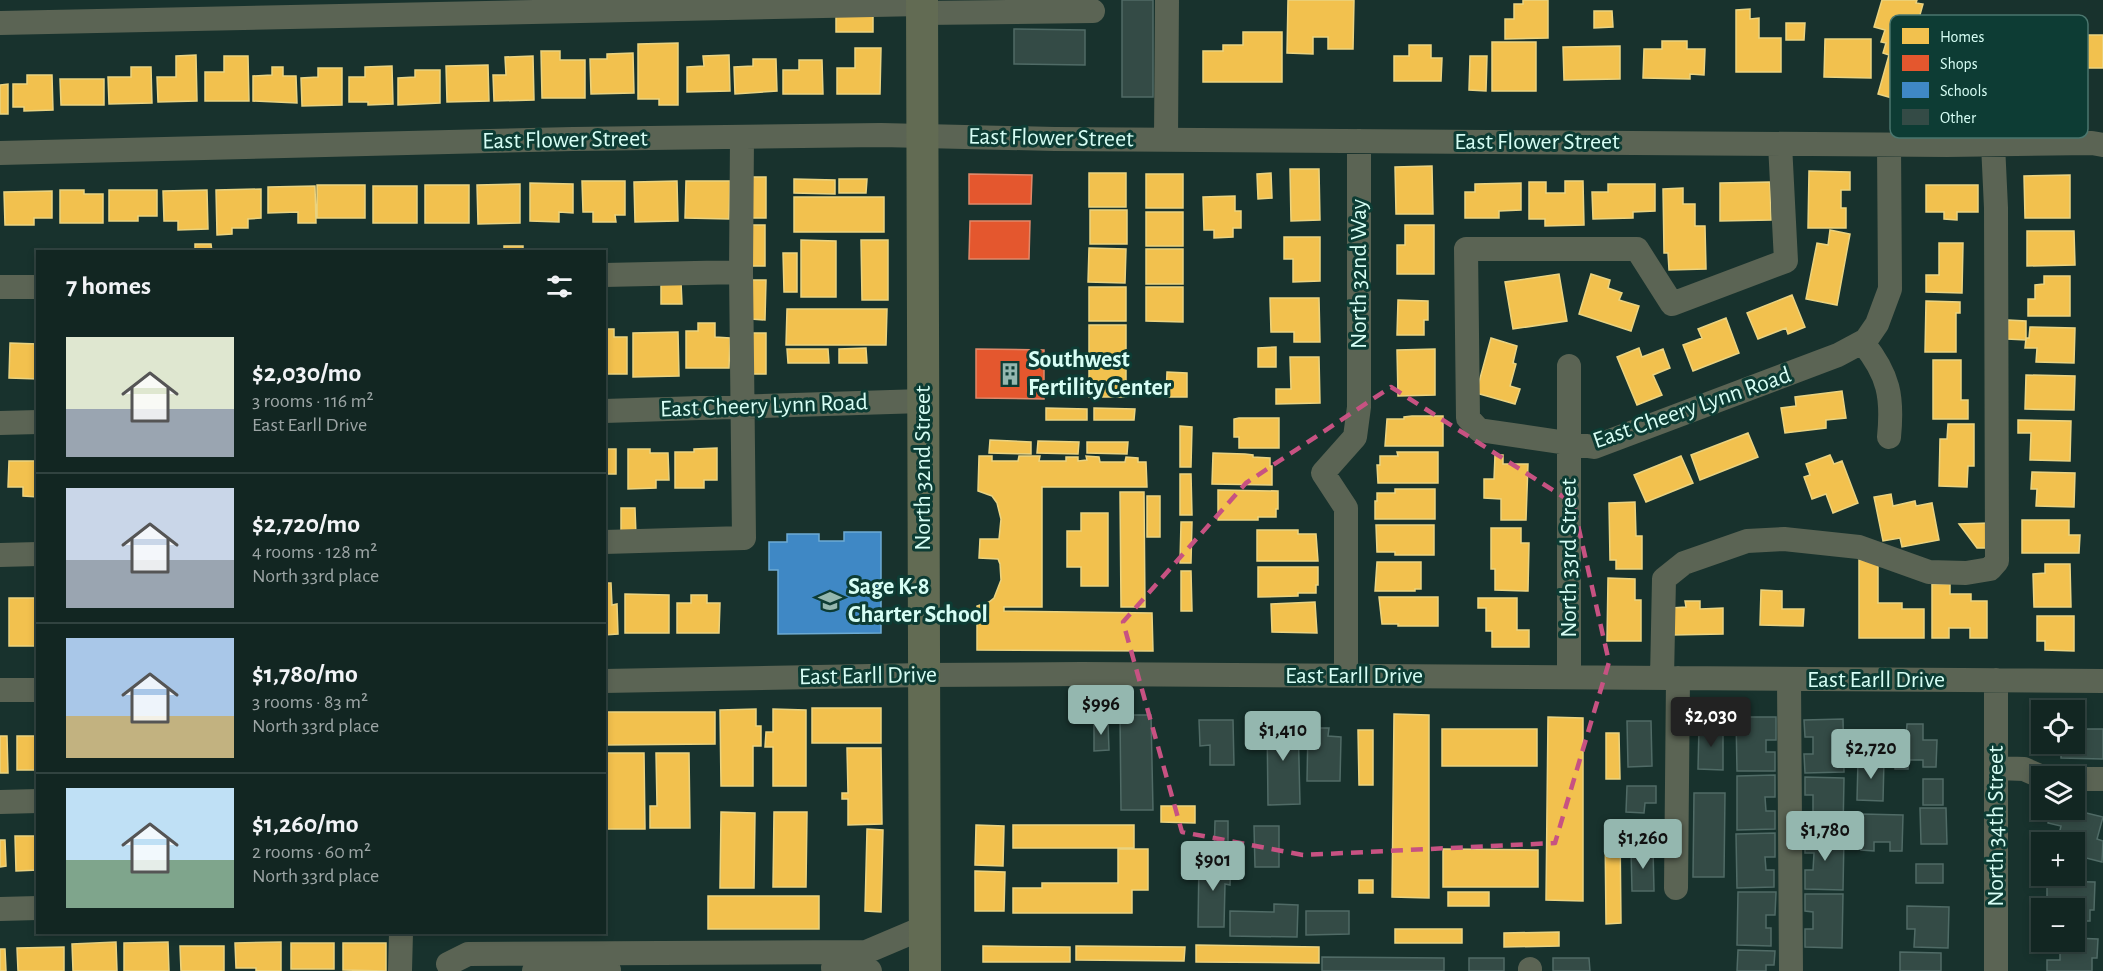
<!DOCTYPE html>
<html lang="en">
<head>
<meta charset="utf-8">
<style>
  body { margin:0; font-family:"Alegreya Sans",sans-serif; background:#1b2e2a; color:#f1f3f6; height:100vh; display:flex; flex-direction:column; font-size:22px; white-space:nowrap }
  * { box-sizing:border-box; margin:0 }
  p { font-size:20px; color:#9ca5a5 }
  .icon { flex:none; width:33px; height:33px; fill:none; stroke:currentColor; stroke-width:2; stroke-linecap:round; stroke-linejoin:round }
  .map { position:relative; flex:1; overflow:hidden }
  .drawer { position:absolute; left:36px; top:250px; width:570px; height:684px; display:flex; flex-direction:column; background:#122622; border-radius:0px; box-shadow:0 3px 9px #0003,0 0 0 2px #314340 }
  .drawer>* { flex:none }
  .fabs { position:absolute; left:2031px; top:700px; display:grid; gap:12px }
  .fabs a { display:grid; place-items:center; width:54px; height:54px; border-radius:0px; background:#122622; box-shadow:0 3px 9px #0003,0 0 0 2px #314340; font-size:30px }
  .price { position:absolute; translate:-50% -51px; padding:0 14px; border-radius:6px; background:#94b7af; color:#111; font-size:20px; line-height:39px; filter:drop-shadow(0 2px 3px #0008) }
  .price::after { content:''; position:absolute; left:50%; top:36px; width:18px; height:14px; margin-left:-9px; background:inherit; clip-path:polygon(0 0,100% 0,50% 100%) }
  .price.selected { background:#222; color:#fff }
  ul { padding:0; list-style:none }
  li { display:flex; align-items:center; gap:18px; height:150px; padding:0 30px }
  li+li { border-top:2px solid #314340 }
  li span { display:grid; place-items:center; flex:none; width:168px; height:120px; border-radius:0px; color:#555 }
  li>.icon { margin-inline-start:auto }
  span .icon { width:72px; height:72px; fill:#fffc; stroke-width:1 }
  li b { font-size:26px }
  h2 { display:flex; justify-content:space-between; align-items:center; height:72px; padding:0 30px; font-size:26px }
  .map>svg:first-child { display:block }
  .homes { fill:#f2c14e; stroke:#ead380; stroke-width:1.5 }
  .shops { fill:#e4572e; stroke:#e0896a; stroke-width:1.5 }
  .schools { fill:#3f88c5; stroke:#6dabd3; stroke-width:1.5 }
  .building { fill:#344b46; stroke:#506b66; stroke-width:1.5 }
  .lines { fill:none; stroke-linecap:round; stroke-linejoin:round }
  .minor { stroke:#5b6454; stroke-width:24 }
  .major { stroke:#626b53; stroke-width:32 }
  .marked { fill:none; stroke:#c75282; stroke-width:4.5; stroke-dasharray:12 8; stroke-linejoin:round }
  .labels { text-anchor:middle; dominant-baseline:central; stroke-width:6; stroke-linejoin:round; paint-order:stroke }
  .street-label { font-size:24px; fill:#d7fef5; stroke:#0d3c34 }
  .poi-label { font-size:24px; font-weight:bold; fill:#d7fef5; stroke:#0d3c34; text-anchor:start }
  .key { fill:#0d3c34; stroke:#4a766e; stroke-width:1.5 }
  .key-label { font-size:16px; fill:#d7fef5 }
</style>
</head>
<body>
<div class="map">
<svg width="2103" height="971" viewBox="0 0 2103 971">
  <rect width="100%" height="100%" fill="#18322d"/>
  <path class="homes" d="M1288,0H1354L1353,49H1328V37H1313V54L1287,53Z
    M1523,0H1548V38L1505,39V19H1514V4H1523Z
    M1882,0H1917L1916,3L1923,4L1910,50L1916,51L1914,58L1922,60L1920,68L1932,72L1926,94L1903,87L1899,100L1878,94L1889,55L1883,53L1886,43L1881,42L1885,30L1874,27Z
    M1750,9V19L1759,18V38H1781V72H1736V10Z
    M1594,11H1612L1613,27L1594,28Z
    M873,15V32H836V16Z
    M1786,23H1805L1804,40H1786Z
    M1243,32H1282V82H1203V51H1223V45H1243Z
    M2055,35H2103V68H2047V52H2055Z
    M1825,39H1871V78L1824,77Z
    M1662,41H1687V49H1705L1704,75L1690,74V79L1643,78L1644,49H1662Z
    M1492,42H1536V91H1492Z
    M678,43V105H659V99H638V44Z
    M1409,45H1431V58H1442L1441,81H1394V56H1409Z
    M1620,46V79L1564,80L1563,47Z
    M855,48H881L880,94H837V68H855Z
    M541,51H560V60H585V98H542Z
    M633,53L634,93L591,94L590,59H607V54Z
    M196,55L197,101L158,102L157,77H176V56Z
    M729,55L730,91L687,92V67L704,66L703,56Z
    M224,56H248L249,101H205V72H224Z
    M533,56L534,100L494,101L493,75H506L505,57Z
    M1470,56H1487L1486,91L1469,90Z
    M753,59H776L777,91L735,94L734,67L753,66Z
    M799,60H822L823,94H783V70H799Z
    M488,65L489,101L447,102L446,66Z
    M392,66L393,104L368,105V102H349V77H365V67Z
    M131,67H151L152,103L109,104L108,77H131Z
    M272,67H283V76H296L297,103L253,101V76L272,75Z
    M318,68H342V105L302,106L301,78L318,77Z
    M415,70H440V103L398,105V78L415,77Z
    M27,75H52L53,110L24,111V107H13V84H27Z
    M60,79H104V105H61Z
    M8,84V114H0V85Z
    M1432,166L1433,214H1396L1395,167Z
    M1290,169H1319L1320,220L1291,221Z
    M1809,171L1850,172V190H1841V208H1846V228H1808Z
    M1089,173H1126V207H1089Z
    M1271,173L1272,198L1258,199L1257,174Z
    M1146,174H1183V208H1146Z
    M2070,175V218H2025L2024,176Z
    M750,177H766V218H751Z
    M794,179L835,180V194L794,193Z
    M839,179H867L866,193H839Z
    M582,181H625V215H615L616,222H593V212H583Z
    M677,181L678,221L635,222L634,182Z
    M686,181H730L729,219L685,218Z
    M1565,181H1583L1584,225L1545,226V219H1529V182H1546V193H1565Z
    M1770,182L1771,220L1720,221V183Z
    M530,183L573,184V213L559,212V222L530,221Z
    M1521,183V210L1499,211V218H1465V192H1475V184Z
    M520,184V223L478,224L477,185Z
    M1608,184H1655V211L1633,212V218L1593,219L1592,192H1608Z
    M317,185H365V218H317Z
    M425,185H469V223H425Z
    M1926,185H1978V212H1957V220L1944,219V212H1926Z
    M315,186L316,223H298V212L268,213V187Z
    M373,186H417V223H373Z
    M1683,188V204H1695V226H1705L1706,269L1669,270L1668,253H1664L1663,189Z
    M261,189V218L248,219V228H232V234L217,235L216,190Z
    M60,190H84V194H103V223H60Z
    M109,190H157V216H138V221H109Z
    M207,190L208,229L178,230V221H164L163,191Z
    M52,191V218H34V225H5L4,192Z
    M1235,196V211H1241V228H1233V237L1214,238V230H1204L1203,197Z
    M794,197H884V232H794Z
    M1090,210H1127V244H1090Z
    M1146,212H1183V246H1146Z
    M751,225H765V266H751Z
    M1405,225H1434V274H1397V245H1405Z
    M1830,230L1850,234L1837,305L1806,299L1817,243L1828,245Z
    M2027,231H2074L2075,265L2027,266Z
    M1284,237H1320V281L1293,282V259H1284Z
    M801,240L836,241V297H801Z
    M861,240H888V300H862Z
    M1939,243H1963L1962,293L1926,292V275H1939Z
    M195,244H211L212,252H195Z
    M504,246H523V252H504Z
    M1089,248L1126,249L1125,283L1088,282Z
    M1146,249H1183V284H1146Z
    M783,253H797V292H784Z
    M1559,274L1567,321L1513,329L1505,282Z
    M1591,274L1610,280L1608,288L1622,293L1619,300L1639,306L1631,331L1579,314Z
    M2044,276H2070V316H2028V299H2035V285L2044,284Z
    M751,280H766L765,320L751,319Z
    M681,282L682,304H661V283Z
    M1089,287H1126V321H1089Z
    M1146,287H1183V322L1146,321Z
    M1792,295L1805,327L1788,334L1786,328L1758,339L1747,313Z
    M1270,298H1319L1320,342H1294V332H1271Z
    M1398,300L1428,301V320H1424V335H1397Z
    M1926,301L1960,302V313H1956V352H1925Z
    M787,309H887L886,345H786Z
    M1726,318L1739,353L1693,371L1683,345L1702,338L1698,329Z
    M2008,320L2026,321V340L2007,339Z
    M698,323H715V337L730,338L729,368H686V331H698Z
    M1089,325H1126V360L1089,359Z
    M2030,327L2075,328L2074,363L2036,362L2037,348H2025L2026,338H2029Z
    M604,329H614V337H627V374H604Z
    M678,332L679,376L633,377V333Z
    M751,333H766V374H751Z
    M1491,338L1517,346L1513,363L1516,364L1510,386L1520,389L1515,404L1476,393Z
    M10,343L38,344V379L9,378Z
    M1276,347V367H1258V348Z
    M866,348L867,363H839V349Z
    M1639,348L1642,357L1663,349L1670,368L1653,375L1662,395L1637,405L1617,357Z
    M787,349H828L829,363H788Z
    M1435,349V395L1398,396L1397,350Z
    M1290,357H1319L1320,403L1276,404V389H1291Z
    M1933,360H1961V400H1968V419H1933Z
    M1089,363H1126V397H1089Z
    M1167,372L1187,373V397H1166Z
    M2026,375L2075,376L2074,410L2025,409Z
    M1842,391L1846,418L1826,420V428L1785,433L1781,408L1796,406L1795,397Z
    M1046,408L1087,409V420H1046Z
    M1094,408L1135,409L1134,420H1094Z
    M1412,416H1443V446H1385L1387,419H1404V417Z
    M1239,418H1279V448H1239V437H1234V419Z
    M2018,420L2071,421L2070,461L2030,460L2031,433H2018Z
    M1948,424H1974V466H1968L1967,487L1939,486L1940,439H1947Z
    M1180,426L1192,427L1191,467H1180Z
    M1748,433L1758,457L1700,480L1691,455Z
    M990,440L1031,442V454L989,453Z
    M1038,441L1079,442L1078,454L1037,453Z
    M1087,442H1128L1127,454L1087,453Z
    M717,448V480H704V488H675V452H694V449Z
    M604,449H616V474H604Z
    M628,449H650V453H668L669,480H656V488L628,489Z
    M1397,452H1438V483H1378L1377,465H1380V456H1398Z
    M1213,453L1245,454L1253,455V457L1270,458V466H1272V485L1212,484Z
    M1495,455H1503V464H1528L1526,520H1501V499L1484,498V479H1494Z
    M1830,455L1834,464L1842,461L1858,503L1833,513L1826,494L1812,499L1804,477L1810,475L1806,464Z
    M979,456H992V461H1018L1019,456H1040L1039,461H1066V457H1078V461L1087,460L1086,456L1099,457L1100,462H1125L1126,457L1138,458V462H1146L1147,487H1042V607H1004V611L1152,613L1153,651L977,650V606L989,602L994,598L1001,580L1000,564L998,559L979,558L980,539H999L1001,519L997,503L992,496L978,491Z
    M1681,456L1693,483L1646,502L1634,475Z
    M9,461H38V497L23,496V487H8Z
    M2032,472L2075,473L2074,507L2036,506L2037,489H2031Z
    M1180,474H1191L1192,515H1180Z
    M1395,489H1435V519H1375V501H1377V493H1395Z
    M1218,490L1278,491V509H1276V517H1258V520H1218Z
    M1120,492H1144L1145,607H1121Z
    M1891,494L1893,506L1915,501L1916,506L1932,503L1939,540L1902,547L1900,538L1883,541L1874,497Z
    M1147,496H1160V537H1147Z
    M1635,502L1636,536H1642V569H1616V560H1610L1609,503Z
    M621,508H635L636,536H621Z
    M1081,513H1108V586H1081V567H1067V531H1081Z
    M36,516H38V544H36Z
    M2022,520H2069V535H2080L2079,553H2022Z
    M1181,522H1192L1191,563H1180Z
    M1989,523V548H1977L1959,524Z
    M1376,525H1434V555H1395V552H1377Z
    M1491,528H1521V543H1529L1528,591L1495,590V569H1491Z
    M1257,530H1298V534H1316L1318,561H1257Z
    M1859,560H1878V603H1902V609H1924V638H1859Z
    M1377,562H1421V589H1415V591H1375Z
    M2045,564H2070L2071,607H2034L2033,574L2045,573Z
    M1258,567H1318V585H1316V593H1298V596L1258,597Z
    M1181,571H1191L1192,611H1181Z
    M1608,578L1635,579V600H1641V641H1607Z
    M604,583H611L612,605L617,604L618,634L604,635Z
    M1932,584H1950V594H1971V601H1987V638H1970V628H1949V638H1932Z
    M1761,590L1782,591V609H1804L1803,626L1760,625Z
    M625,594L669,595V633H625Z
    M691,595H707V603H720L719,633H677V603H691Z
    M1379,597H1438V626H1398V624H1382Z
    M9,598H35V606H38V646H9Z
    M1478,598H1517V630H1529V647H1492V631H1486V608H1478Z
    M1685,601H1700V609L1723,608V634L1672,635L1671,608L1686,607Z
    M1315,602L1317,633L1272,632L1271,604Z
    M2037,616H2074V651L2045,650V641H2037Z
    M812,708H881V743H812Z
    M756,709V726H761V746H753V786H721L720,710Z
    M773,709L806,710V786H773V747H765L766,732H773Z
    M604,712H715V744L604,745Z
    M1394,714L1429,715V898L1392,897Z
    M1548,717L1583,718V901L1546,900Z
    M1442,729H1537V766H1442Z
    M1358,730H1373V785H1359Z
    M1606,733H1619L1620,779H1606Z
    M0,736H7L8,773H0Z
    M17,736H38V770H17Z
    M847,748H881L882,824L848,825V799H842V793H848Z
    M604,753H644L645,829H605Z
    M656,753H689L690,828H650V806H657Z
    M1161,806H1195V823L1161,822Z
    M721,812L755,813L754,888H720Z
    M774,812H807L806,887H773Z
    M976,825L1004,826L1003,866L975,865Z
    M1013,825H1134V848H1013Z
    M867,829L883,830L881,912L865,911Z
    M1605,829H1620L1621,923L1606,924Z
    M15,836H38V870L16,871Z
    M0,840H5L6,866L0,867Z
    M1118,849H1148V890H1132V913H1013V888H1042V883H1118Z
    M1443,849L1538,850V887H1443Z
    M975,871L1005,872L1004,911H975Z
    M1359,880H1373V893H1359Z
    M1448,892H1489V906H1448Z
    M708,896H819V929H708Z
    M1395,929H1462V943H1395Z
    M1559,932V946L1504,947V933Z
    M116,942L117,971H73L72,944Z
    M168,942L169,971H124V943Z
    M281,942V971H256V968H236L235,943Z
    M291,943H334V969H291Z
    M343,943H386V971L343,970Z
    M1196,945L1319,947V963L1196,962Z
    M180,946H224V971H181Z
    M983,946L1070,947V962H983Z
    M1076,946L1185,947L1184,961L1076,960Z
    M64,947V971H18L17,948Z
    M0,949H5L6,971H0Z"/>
  <path class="shops" d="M969,174L1032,175L1031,204H969Z
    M970,221H1030L1029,259H969Z
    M976,349L1044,350V399L976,398Z"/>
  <path class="schools" d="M844,532H881V633L778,634V570H769V542H787V534H819V541H844Z"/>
  <path class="building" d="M1122,0H1153V97H1122Z
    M1014,29L1085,30V65L1014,64Z
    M2039,713H2042V736H2038Z
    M1120,715H1151L1153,810H1121Z
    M1736,717H1776V740H1766V752H1775V771H1737Z
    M1267,719H1298L1300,804L1268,805Z
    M1843,719L1844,772L1805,773L1804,754H1813V737H1805L1804,720Z
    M1199,720H1233L1234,765H1210V745L1200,746Z
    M1627,721H1651L1652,766L1628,767Z
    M1094,722H1108L1109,750L1094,751Z
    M1907,724H1923V740H1937L1936,767H1923V760H1908V769H1895V750H1890V739L1906,740Z
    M1699,727H1723V770L1698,769Z
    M1308,728H1329L1328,736L1341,737L1340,781H1307Z
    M2074,729H2103V759L2061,758V744H2074Z
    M1858,760H1884L1883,801L1857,800Z
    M1775,775V797H1765L1766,811H1775V829L1737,830V776Z
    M1805,777L1844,778L1843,832L1805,831V812H1813V795H1805Z
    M1923,779H1943V805H1923Z
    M1627,786H1656V803H1645L1644,813L1626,812Z
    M1694,793H1725L1724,877H1693Z
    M1920,808H1946L1947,844H1921Z
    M2051,810H2074L2103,817L2097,839L2103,841L2102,862L2074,855V843H2057L2061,826L2048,823Z
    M1862,814L1903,815L1902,851H1890V842H1874V851L1861,850Z
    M1215,821H1228V859H1214Z
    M1254,826H1279V867H1255Z
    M1775,833V857H1765L1766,870H1774V887L1737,888L1736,834Z
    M1805,835L1844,836L1843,890L1805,889V870H1813L1814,853H1805Z
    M1653,848L1654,891H1632L1631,849Z
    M1199,860L1231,861L1230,885L1225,884L1224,927H1198Z
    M1916,864H1943V883H1916Z
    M2047,881L2095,882L2094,910H2090V921H2074V909H2060L2061,901H2047Z
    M1738,892H1776L1775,915H1766V928H1771V946L1737,945Z
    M1805,894H1843L1842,948L1805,947V929H1813V912L1805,911Z
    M1274,904L1298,905L1297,937L1230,936V911L1274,912Z
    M1907,906L1949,907L1948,948L1914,947L1915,929H1907Z
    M1306,911H1349V934L1306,935Z
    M2074,938L2098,939L2097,958H2092V971H2047V960H2060V942H2074Z
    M1738,950L1775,951L1774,965H1766V971H1737Z
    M1900,952L1941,953V971H1900Z
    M1322,957L1444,958V971H1322Z
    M1469,958H1504V971H1469Z
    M1553,958H1589L1590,971H1553Z"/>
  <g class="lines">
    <path class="minor" d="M922,13L1093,11
      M0,23L922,4
      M1166,139L1167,0
      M1780,144L1786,261L1672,304L1637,249H1466L1468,418L1479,430L1594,447L1838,355L1866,340L1877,324L1890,289L1889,145
      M0,153L573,139L881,135L1055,139L1947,145L2092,143L2103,145
      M604,275L741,272
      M0,287H38
      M1863,343C1889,375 1893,397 1889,437
      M1569,366V677
      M604,411L923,401
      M0,423L38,422
      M604,542L744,538L741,272L742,137
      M0,555L38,554
      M1346,676V508L1323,473L1355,437L1359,407V141
      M1662,678L1664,579L1684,563L1747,541L1784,539L1859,547L1929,572L1966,573L1990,569L1997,561L1996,208L1993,144
      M1789,679L1791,971
      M604,681L924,675L1082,674L2103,681
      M0,690H38
      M1996,768L2024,769L2042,777
      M2074,779H2103
      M0,802L38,801
      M1676,888L1678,678
      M0,909L38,908
      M448,964L468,954L866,952L925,927
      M833,968H861L870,971
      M1530,969V971
      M400,971L401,933
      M534,971L609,970
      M1996,971V680"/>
    <path class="major" d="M922,0L925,971"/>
  </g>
  <path class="marked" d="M1391,387L1573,503L1609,662L1555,843L1303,855L1182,832L1123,622L1246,483Z"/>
  <defs>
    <g id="building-bare" transform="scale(1.8)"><path d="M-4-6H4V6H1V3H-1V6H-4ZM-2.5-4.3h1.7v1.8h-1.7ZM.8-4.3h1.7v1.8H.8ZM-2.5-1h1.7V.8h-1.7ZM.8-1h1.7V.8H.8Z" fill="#94b7af" stroke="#0d3c34" stroke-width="2.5" paint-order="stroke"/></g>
    <g id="school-bare" transform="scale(1.8)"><path d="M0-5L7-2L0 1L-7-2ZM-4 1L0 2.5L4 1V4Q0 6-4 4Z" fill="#94b7af" stroke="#0d3c34" stroke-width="2.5" paint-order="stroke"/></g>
  </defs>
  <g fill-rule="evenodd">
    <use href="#building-bare" x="1010" y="374"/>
    <use href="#school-bare" x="830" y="601"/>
  </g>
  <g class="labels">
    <g class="street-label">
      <text transform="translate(1051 138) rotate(1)">East Flower Street</text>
      <text transform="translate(565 140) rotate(-1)">East Flower Street</text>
      <text x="1537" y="142">East Flower Street</text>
      <text transform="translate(1359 274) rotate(-90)">North 32nd Way</text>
      <text transform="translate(764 406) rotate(-2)">East Cheery Lynn Road</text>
      <text transform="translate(1692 408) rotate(-19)">East Cheery Lynn Road</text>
      <text transform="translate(923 468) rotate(-90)">North 32nd Street</text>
      <text transform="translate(1569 558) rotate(-90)">North 33rd Street</text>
      <text transform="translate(868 676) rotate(-1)">East Earll Drive</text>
      <text x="1354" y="676">East Earll Drive</text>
      <text x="1876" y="680">East Earll Drive</text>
      <text transform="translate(1996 826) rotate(-90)">North 34th Street</text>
    </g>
    <g class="poi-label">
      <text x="1028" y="360">Southwest<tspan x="1028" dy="28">Fertility Center</tspan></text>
      <text x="848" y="587">Sage K-8<tspan x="848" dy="28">Charter School</tspan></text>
    </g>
  </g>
  <rect x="1890" y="15" width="198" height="123" rx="9" class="key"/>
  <rect x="1902" y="28" width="27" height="16" fill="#f2c14e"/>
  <rect x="1902" y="55" width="27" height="16" fill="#e4572e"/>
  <rect x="1902" y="82" width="27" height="16" fill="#3f88c5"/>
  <rect x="1902" y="109" width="27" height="16" fill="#344b46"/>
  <g class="key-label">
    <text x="1940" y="42">Homes</text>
    <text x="1940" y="69">Shops</text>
    <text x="1940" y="96">Schools</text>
    <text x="1940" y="123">Other</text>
  </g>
</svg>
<div class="fabs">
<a><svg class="icon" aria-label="locate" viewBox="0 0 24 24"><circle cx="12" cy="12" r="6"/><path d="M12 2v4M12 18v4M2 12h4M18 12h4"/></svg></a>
<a><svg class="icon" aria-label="layers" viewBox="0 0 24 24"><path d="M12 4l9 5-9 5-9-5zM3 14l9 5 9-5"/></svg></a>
<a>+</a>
<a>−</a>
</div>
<b class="price" style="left:1101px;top:736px">$996</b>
<b class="price selected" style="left:1711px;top:748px">$2,030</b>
<b class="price" style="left:1283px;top:762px">$1,410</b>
<b class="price" style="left:1871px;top:780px">$2,720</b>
<b class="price" style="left:1825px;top:862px">$1,780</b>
<b class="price" style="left:1643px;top:870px">$1,260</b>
<b class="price" style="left:1213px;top:892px">$901</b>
<section class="drawer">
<h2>7 homes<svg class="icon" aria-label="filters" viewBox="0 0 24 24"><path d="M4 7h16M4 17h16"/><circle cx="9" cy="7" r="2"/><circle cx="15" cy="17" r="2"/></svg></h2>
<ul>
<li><span style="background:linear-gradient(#dfe7d0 60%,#9aa5b1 0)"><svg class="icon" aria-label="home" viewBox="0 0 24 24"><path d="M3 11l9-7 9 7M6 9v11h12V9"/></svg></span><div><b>$2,030/mo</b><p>3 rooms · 116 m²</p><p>East Earll Drive</p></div></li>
<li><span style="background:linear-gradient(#c9d6e8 60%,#9aa5b1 0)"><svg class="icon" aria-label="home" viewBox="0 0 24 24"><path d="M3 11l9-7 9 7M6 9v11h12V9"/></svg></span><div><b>$2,720/mo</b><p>4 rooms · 128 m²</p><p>North 33rd place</p></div></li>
<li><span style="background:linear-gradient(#a9c7e8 65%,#c2b280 0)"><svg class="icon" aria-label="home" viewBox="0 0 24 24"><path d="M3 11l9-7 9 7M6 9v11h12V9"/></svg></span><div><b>$1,780/mo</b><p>3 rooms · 83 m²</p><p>North 33rd place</p></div></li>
<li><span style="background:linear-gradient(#bfe0f5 60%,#7fa58c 0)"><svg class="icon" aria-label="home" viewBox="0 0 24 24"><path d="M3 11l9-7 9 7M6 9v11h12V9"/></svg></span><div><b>$1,260/mo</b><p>2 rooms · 60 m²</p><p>North 33rd place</p></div></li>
</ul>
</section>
</div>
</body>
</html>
